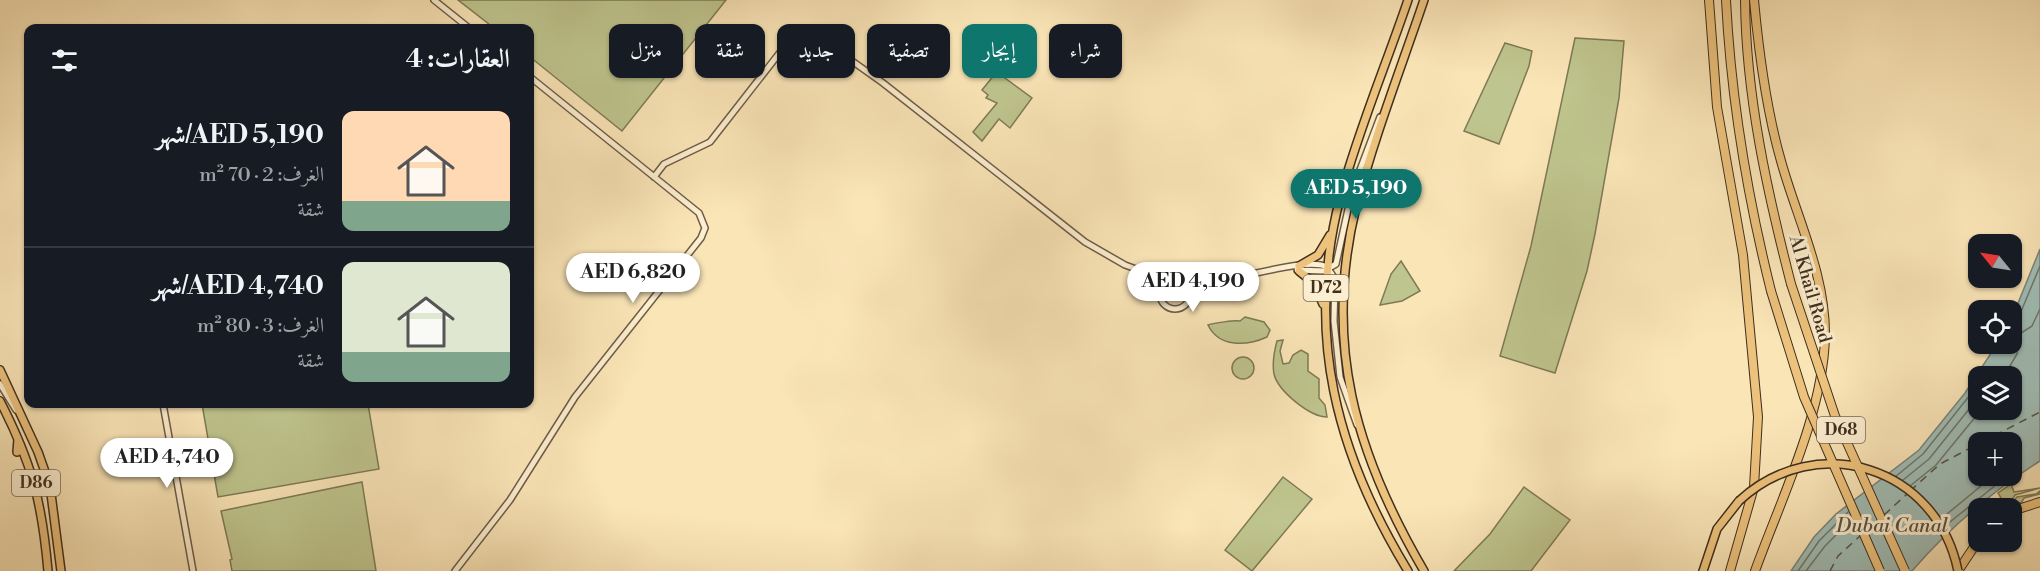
<!DOCTYPE html>
<html lang="ar">
<head>
<meta charset="utf-8">
<style>
  body { margin:0; font-family:"Libre Bodoni",Amiri,serif; background:#20242c; color:#f1f3f6; direction:rtl; height:100vh; display:flex; flex-direction:column; font-size:22px; white-space:nowrap }
  * { box-sizing:border-box; margin:0 }
  p { font-size:20px; color:#9ea1a6 }
  .icon { flex:none; width:33px; height:33px; fill:none; stroke:currentColor; stroke-width:2; stroke-linecap:round; stroke-linejoin:round }
  .map { position:relative; flex:1; overflow:hidden; direction:ltr }
  .details { position:absolute; left:24px; top:24px; width:510px; height:384px; display:flex; flex-direction:column; background:#171b24; border-radius:12px; box-shadow:0 2px 4px #0004; direction:rtl }
  .details>* { flex:none }
  .top-card { position:absolute; left:552px; top:24px; width:570px; height:54px; direction:rtl; display:flex; gap:12px }
  .needle { width:39px; rotate:300deg }
  .tools { position:absolute; left:1968px; top:234px; display:grid; gap:12px }
  .tools a { display:grid; place-items:center; width:54px; height:54px; border-radius:12px; background:#171b24; box-shadow:0 2px 4px #0004; font-size:30px }
  .price { position:absolute; translate:-50% -51px; padding:0 14px; border-radius:21px; background:#fff; color:#222; font-size:20px; line-height:39px; filter:drop-shadow(0 2px 3px #0008) }
  .price::after { content:''; position:absolute; left:50%; top:36px; width:18px; height:14px; margin-left:-9px; background:inherit; clip-path:polygon(0 0,100% 0,50% 100%) }
  .price.selected { background:#0f766e; color:#fff }
  ul { padding:0; list-style:none }
  li { display:flex; align-items:center; gap:18px; height:150px; padding:0 24px }
  li+li { border-top:2px solid #363941 }
  li span { display:grid; place-items:center; flex:none; width:168px; height:120px; border-radius:12px; color:#555 }
  li>.icon { margin-inline-start:auto }
  span .icon { width:72px; height:72px; fill:#fffc; stroke-width:1 }
  li b { font-size:26px }
  h2 { display:flex; justify-content:space-between; align-items:center; height:72px; padding:0 24px; font-size:26px }
  .pill { padding:0 21px; border-radius:12px; background:#171b24; box-shadow:0 2px 4px #0004; font-size:21px; line-height:54px }
  .pill.selected { background:#0f766e; color:#fff }
  .map>svg:first-child { display:block }
  .green { fill:#bfc58e; stroke:#7e7a56; stroke-width:1.5 }
  .water { fill:#a0bdb6; stroke:#79847a; stroke-width:1.5; fill-rule:evenodd }
  .lines { fill:none; stroke-linecap:round; stroke-linejoin:round }
  .shore { stroke:#6f766a; stroke-width:1.5 }
  .ferry { stroke:#565245; stroke-width:1.5; stroke-dasharray:8 6; stroke-linecap:butt }
  .tertiary-casing { stroke:#6d5c45; stroke-width:8 }
  .primary-casing { stroke:#3e2f1f; stroke-width:10 }
  .trunk-casing { stroke:#3e2f1f; stroke-width:10 }
  .motorway-casing { stroke:#3e2f1f; stroke-width:10 }
  .tertiary { stroke:#fceed0; stroke-width:5 }
  .primary { stroke:#edc27c; stroke-width:7 }
  .trunk { stroke:#edc27c; stroke-width:7 }
  .motorway { stroke:#edc27c; stroke-width:8 }
  .trunk-bridge-casing { stroke:#3e2f1f; stroke-width:10; stroke-linecap:butt }
  .motorway-bridge-casing { stroke:#3e2f1f; stroke-width:10; stroke-linecap:butt }
  .trunk-bridge { stroke:#edc27c; stroke-width:7 }
  .motorway-bridge { stroke:#edc27c; stroke-width:8 }
  .labels { text-anchor:middle; dominant-baseline:central; stroke-width:6; stroke-linejoin:round; paint-order:stroke }
  .shield { fill:#fceed0; stroke:#776854; stroke-width:1.5 }
  .shield-label { font-size:16px; font-weight:bold; fill:#3e2f1f }
  .street-label { font-size:18px; fill:#3e2f1f; stroke:#fceed0 }
  .water-label { font-size:20px; font-style:italic; fill:#565245; stroke:#fceed0 }
</style>
</head>
<body>
<div class="map">
<svg width="2040" height="571" viewBox="0 0 2040 571">
  <rect width="100%" height="100%" fill="#fae5b7"/>
  <filter id="stains"><feTurbulence type="fractalNoise" baseFrequency=".00333" numOctaves="4"/><feColorMatrix values="0 0 0 0 .2 0 0 0 0 .09 0 0 0 0 .02 0 0 0 .5 -.17"/></filter>
  <radialGradient id="worn" r=".72"><stop offset=".6" stop-color="#630" stop-opacity="0"/><stop offset="1" stop-color="#630" stop-opacity=".3"/></radialGradient>
  <path class="green" d="M458,0H726L622,131L530,57V28H494Z
    M1575,38L1624,41L1619,98L1595,234L1587,271L1555,373L1500,356L1531,246Z
    M1505,43L1532,51L1529,66L1499,144L1464,131Z
    M986,64L1032,98L1010,128L999,119L982,141L973,132L997,103L986,98L988,95L982,90L995,74L985,66Z
    M1401,261L1420,291L1402,301L1380,305L1391,274Z
    M1245,317L1264,322L1270,330L1267,337C1247,346 1219,348 1208,325C1214,323 1235,320 1240,321Z
    M1283,340L1280,351L1283,364L1289,363L1293,355L1301,350L1308,354V371L1319,379V398L1325,405L1327,417C1310,417 1278,391 1274,374C1272,363 1274,352 1277,341Z
    M1232 368a11 11 0 1 1 22 0a11 11 0 1 1-22 0Z
    M202,404H368L379,469L218,497Z
    M1283,477L1312,499L1252,571L1225,550Z
    M362,482L376,571H232L230,560L232,559L221,511Z
    M2011,484L2014,492L2040,488L2015,495L2007,508L2017,497L2036,494L2040,491V494L2024,498L2022,502L2007,508L1998,493Z
    M1524,487L1570,520L1531,571H1454L1490,534Z"/>
  <path class="water" d="M2040,249V461C1991,492 1950,527 1912,571H1791L1814,537L1836,514L1919,450L1965,393L1997,344H2012V318ZM1978,376H2012V410H1978ZM1978,442H2012V476H1978Z"/>
  <g class="lines">
    <path class="shore" d="M2012,318L2020,314L2040,266
      M2004,376L2017,354L2018,335L2032,326L2040,309
      M1895,477L1923,454L1978,385
      M1903,480L1929,459L1978,398
      M1910,486L1936,465L1981,410
      M1941,519L1993,476
      M1945,526L2007,476
      M1798,571L1819,541L1848,512
      M1806,571L1825,546L1852,519"/>
    <path class="ferry" d="M1982,442L2040,412
      M1910,491L1940,464L1978,444
      M1884,515L1907,494
      M1866,531L1878,520
      M1830,571L1838,556L1860,536"/>
    <g class="tertiary-casing">
      <path id="tertiary" d="M434,0L469,28
        M654,177L664,164L710,142L792,37L803,33L838,51L883,83L1085,242L1125,265L1169,281
        M1297,270L1324,271L1336,264L1352,191L1380,117
        M1147,275L1161,291
        M1160 294a15 15 0 1 1 30 0a15 15 0 1 1-30 0Z
        M1186,284C1219,287 1304,255 1327,267L1335,279L1334,321L1340,377L1357,425
        M0,384L16,410
        M163,404L193,571
        M455,571L510,500L575,397L701,238L705,228L699,213L530,77"/>
    </g>
    <g class="primary-casing">
      <path id="primary" d="M1424,0C1401,68 1374,137 1356,207C1323,343 1355,453 1424,571
        M1299,266L1318,255L1330,235
        M1299,271L1314,283L1323,304
        M0,370L38,452L50,486L61,571
        M0,401C32,463 42,502 48,571
        M17,452L18,439
        M1408,571C1336,453 1305,334 1340,198C1358,131 1386,65 1408,0"/>
    </g>
    <g class="trunk-casing">
      <path id="trunk" d="M1703,571L1717,529L1739,501"/>
    </g>
    <g class="motorway-casing">
      <path id="motorway" d="M1709,0L1717,107L1743,255L1758,417L1754,487L1730,571
        M1726,0C1731,99 1747,195 1771,291
        M1745,0C1746,96 1767,191 1791,284
        M1754,0C1759,54 1766,109 1781,161C1797,219 1826,275 1825,337C1823,414 1781,499 1755,571
        M2012,511L2040,502
        M1958,571L1978,541"/>
    </g>
    <use href="#tertiary" class="tertiary"/>
    <use href="#primary" class="primary"/>
    <use href="#trunk" class="trunk"/>
    <use href="#motorway" class="motorway"/>
    <g class="trunk-bridge-casing">
      <path id="trunk-bridge" d="M1739,501C1817,429 1937,467 1958,571"/>
    </g>
    <g class="motorway-bridge-casing">
      <path id="motorway-bridge" d="M1791,284L1835,416L1905,571
        M1771,291L1804,397L1880,571"/>
    </g>
    <use href="#trunk-bridge" class="trunk-bridge"/>
    <use href="#motorway-bridge" class="motorway-bridge"/>
  </g>
  <g class="labels">
    <g class="shield">
      <rect x="1303.5" y="275" width="45" height="26" rx="4.5"/>
      <rect x="1817" y="417" width="48" height="26" rx="4.5"/>
      <rect x="12" y="470" width="48" height="26" rx="4.5"/>
    </g>
    <g class="shield-label">
      <text x="1326" y="288">D72</text>
      <text x="1841" y="430">D68</text>
      <text x="36" y="483">D86</text>
    </g>
    <g class="street-label">
      <text transform="translate(1810 289) rotate(74)">Al Khail Road</text>
    </g>
    <g class="water-label">
      <text x="1892" y="526">Dubai Canal</text>
    </g>
  </g>
  <rect width="100%" height="100%" filter="url(#stains)"/>
  <rect width="100%" height="100%" fill="url(#worn)"/>
</svg>
<div class="tools">
<a><svg class="needle" viewBox="-14 -14 28 28"><path d="M0-13l5 13h-10z" fill="#e53935"/><path d="M0 13l5-13h-10z" fill="#9ea1a6"/></svg></a>
<a><svg class="icon" aria-label="locate" viewBox="0 0 24 24"><circle cx="12" cy="12" r="6"/><path d="M12 2v4M12 18v4M2 12h4M18 12h4"/></svg></a>
<a><svg class="icon" aria-label="layers" viewBox="0 0 24 24"><path d="M12 4l9 5-9 5-9-5zM3 14l9 5 9-5"/></svg></a>
<a>+</a>
<a>−</a>
</div>
<b class="price selected" style="left:1356px;top:220px">AED 5,190</b>
<b class="price" style="left:633px;top:304px">AED 6,820</b>
<b class="price" style="left:1193px;top:313px">AED 4,190</b>
<b class="price" style="left:167px;top:489px">AED 4,740</b>
<div class="top-card">
<a class="pill">شراء</a>
<a class="pill selected">إيجار</a>
<a class="pill">تصفية</a>
<a class="pill">جديد</a>
<a class="pill">شقة</a>
<a class="pill">منزل</a>
</div>
<section class="details">
<h2>العقارات: 4<svg class="icon" aria-label="filters" viewBox="0 0 24 24"><path d="M4 7h16M4 17h16"/><circle cx="9" cy="7" r="2"/><circle cx="15" cy="17" r="2"/></svg></h2>
<ul>
<li><span style="background:linear-gradient(#ffd9b3 75%,#7fa58c 0)"><svg class="icon" aria-label="home" viewBox="0 0 24 24"><path d="M3 11l9-7 9 7M6 9v11h12V9"/></svg></span><div><b>AED 5,190/شهر</b><p>الغرف: 2 · 70 m²</p><p>شقة</p></div></li>
<li><span style="background:linear-gradient(#dfe7d0 75%,#7fa58c 0)"><svg class="icon" aria-label="home" viewBox="0 0 24 24"><path d="M3 11l9-7 9 7M6 9v11h12V9"/></svg></span><div><b>AED 4,740/شهر</b><p>الغرف: 3 · 80 m²</p><p>شقة</p></div></li>
</ul>
</section>
</div>
</body>
</html>
